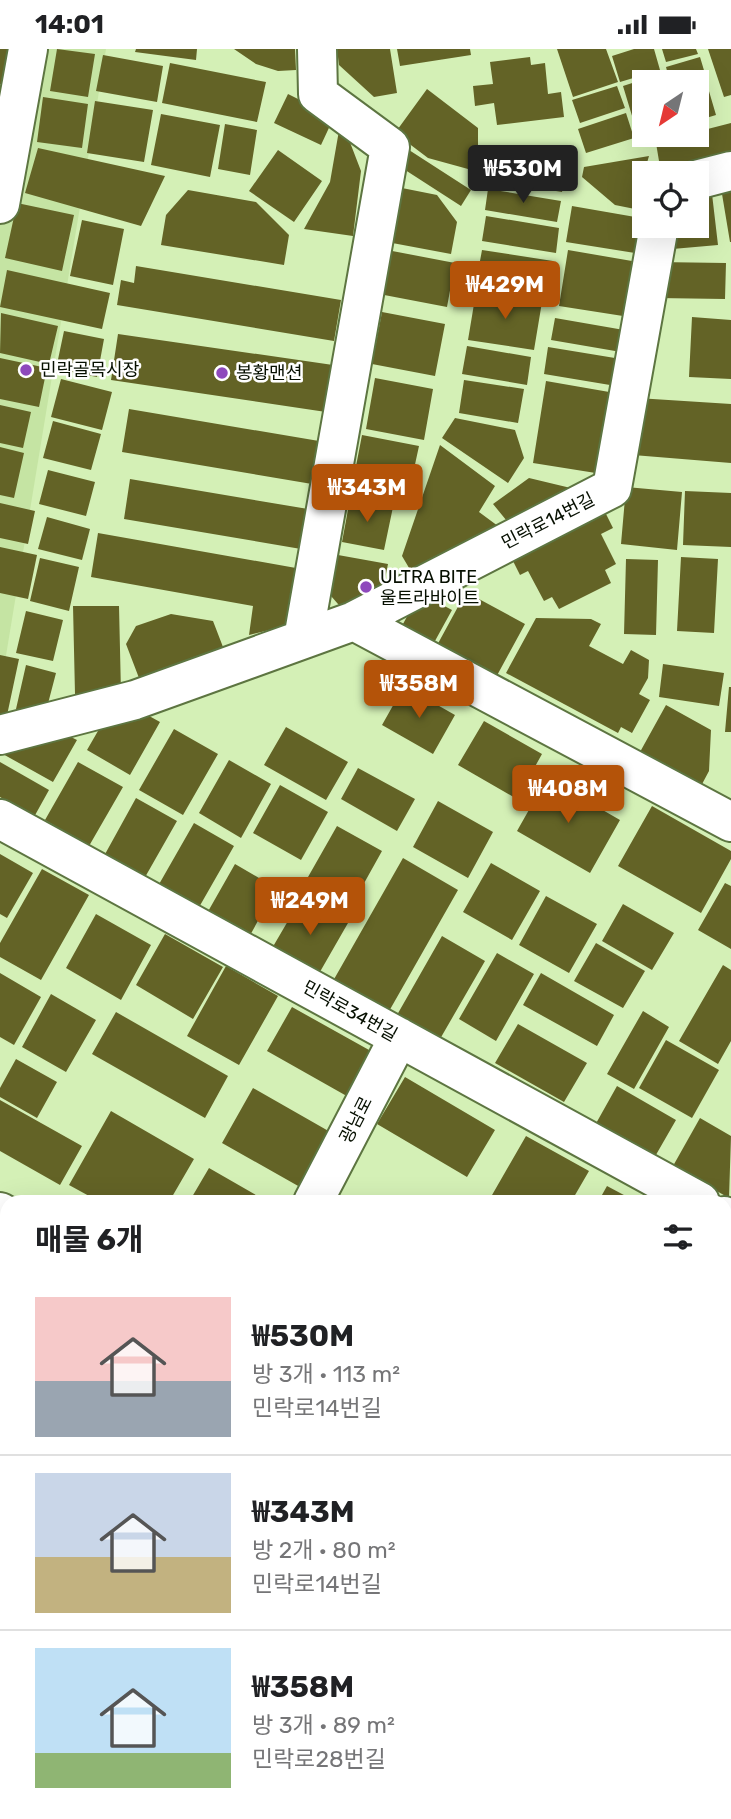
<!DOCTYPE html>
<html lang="ko">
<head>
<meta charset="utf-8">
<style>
  body { margin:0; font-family:Rubik,"Noto Sans KR",sans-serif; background:#f2f2f2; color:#202124; height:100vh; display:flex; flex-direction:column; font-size:26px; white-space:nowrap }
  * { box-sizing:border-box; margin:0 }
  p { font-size:23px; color:#757577 }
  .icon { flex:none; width:38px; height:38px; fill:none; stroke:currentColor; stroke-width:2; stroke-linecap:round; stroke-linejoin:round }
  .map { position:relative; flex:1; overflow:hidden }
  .drawer { position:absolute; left:0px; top:1146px; width:732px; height:625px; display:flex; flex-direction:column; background:#fff; border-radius:21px 21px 0 0; box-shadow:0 7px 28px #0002 }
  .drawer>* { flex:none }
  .needle { width:46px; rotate:215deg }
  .buttons { position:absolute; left:632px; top:21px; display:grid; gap:14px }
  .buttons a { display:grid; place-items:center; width:77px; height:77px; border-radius:0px; background:#fff; box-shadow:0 7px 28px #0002; font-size:35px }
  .price { position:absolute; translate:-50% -60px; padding:0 16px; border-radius:7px; background:#b45309; color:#fff; font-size:23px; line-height:46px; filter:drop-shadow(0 2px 4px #0008) }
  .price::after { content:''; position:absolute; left:50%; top:42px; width:21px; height:16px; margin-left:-10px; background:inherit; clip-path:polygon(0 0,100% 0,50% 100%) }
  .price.active { background:#222; color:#fff }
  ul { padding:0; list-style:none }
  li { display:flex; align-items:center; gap:21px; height:175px; padding:0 35px }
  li+li { border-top:2px solid #e0e0e0 }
  li span { display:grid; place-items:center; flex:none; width:196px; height:140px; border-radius:0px; color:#555 }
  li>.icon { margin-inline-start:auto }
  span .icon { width:84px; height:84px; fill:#fffc; stroke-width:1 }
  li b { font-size:30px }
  h2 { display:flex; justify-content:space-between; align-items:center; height:84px; padding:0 35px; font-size:30px }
  .status { display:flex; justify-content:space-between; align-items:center; height:49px; padding:0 35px; background:#fff; direction:ltr }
  .status svg { height:19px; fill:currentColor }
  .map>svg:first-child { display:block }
  .built { fill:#c5e4a3 }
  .building { fill:#636326 }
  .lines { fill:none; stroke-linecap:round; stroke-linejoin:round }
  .minor-casing { stroke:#5d7541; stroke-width:42 }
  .major-casing { stroke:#5d7541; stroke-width:42 }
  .minor { stroke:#fff; stroke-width:38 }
  .major { stroke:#fff; stroke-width:38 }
  .poi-dot { fill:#8e49bc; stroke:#fff; stroke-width:2.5 }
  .labels { text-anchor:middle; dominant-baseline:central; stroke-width:5; stroke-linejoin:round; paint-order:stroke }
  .poi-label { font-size:18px; fill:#060f00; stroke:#fff; text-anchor:start }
  .street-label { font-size:18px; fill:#060f00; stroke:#fff }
</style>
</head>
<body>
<div class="status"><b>14:01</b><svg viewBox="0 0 49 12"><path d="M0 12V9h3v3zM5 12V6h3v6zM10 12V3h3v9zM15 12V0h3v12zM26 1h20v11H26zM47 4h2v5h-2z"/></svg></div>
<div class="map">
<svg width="731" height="1770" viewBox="0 0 731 1770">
  <rect width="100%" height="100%" fill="#d4f0b6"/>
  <path class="built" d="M0,0H106L0,643Z"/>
  <path class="building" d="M0,0H14L5,37L0,35Z
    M57,0L95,5L88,48L50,42Z
    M136,0H197L196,11L135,3Z
    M234,0H295L296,21L278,22L256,15Z
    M337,0H390L397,44L374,48L339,16Z
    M397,0H470L471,6L400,17Z
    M557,0H606L618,33L573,48Z
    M634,0H654L660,21L620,33L612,7Z
    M662,0H696L698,5L666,13Z
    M708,0H731V46L724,48Z
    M103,6L163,17L157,53L96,42Z
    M530,8L531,16L545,14L548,45L561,43L564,68L497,76L494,54L475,57L473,37L493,35L490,13Z
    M700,8L706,28L688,33H670L666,18Z
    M170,14L266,33L257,73L162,54Z
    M660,25L663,33H644V86H649L639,90L623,37Z
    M706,32L716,66L696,72V35Z
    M617,37L625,59L580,74L572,51Z
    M427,40L478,79V105L468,120L428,109L395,84Z
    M288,45L334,68L321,96L274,74Z
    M43,48L88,55L82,99L37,93Z
    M95,52L153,61L144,113L87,104Z
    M626,64L634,89L586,104L578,80Z
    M161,65L220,76L210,128L151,116Z
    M341,70L361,122L353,187L304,180L330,133Z
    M731,74V108L660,118L656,94L686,86H696V83Z
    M225,75L257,81L250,126L218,120Z
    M490,96L568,109L562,143L484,130Z
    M38,99L165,127L141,177L25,144Z
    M278,101L322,132L294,173L249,142Z
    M409,101L471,141L461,157L399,117Z
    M649,107L644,124L640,161L615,156L582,128L584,118Z
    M731,137V193H730L721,139Z
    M397,138L437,146L457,173L451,205L387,193Z
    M488,140L561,152L557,173L485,161Z
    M188,141L256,153L289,186L284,216L161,196L166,166Z
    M712,145L718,196L661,201L667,177H696V146Z
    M17,154L74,166L62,222L5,209Z
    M572,157L641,169L635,204L566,193Z
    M486,167L559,179L556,204L482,192Z
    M82,171L124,180L113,236L70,227Z
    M387,201L455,214L447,258L379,245Z
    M482,201L553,212L547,246L476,234Z
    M568,201L632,212L623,267L559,257Z
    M657,213L726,214L725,250L657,249Z
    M136,217L341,251L334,292L117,256L121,231L134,234Z
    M7,221L110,244L102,280L0,258Z
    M476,243L542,253L534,301L468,291Z
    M382,263L445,275L435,327L372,315Z
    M1,264L58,277L49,315L0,304Z
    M692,268L731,271V330L689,328Z
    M555,269L624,281L621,303L551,291Z
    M64,282L104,290L97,328L56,320Z
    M118,285L333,316L326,363L111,331Z
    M467,297L531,308L527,336L462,325Z
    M548,298L621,310L616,337L544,325Z
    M0,309L47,319L39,358L0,350Z
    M375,329L433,340L424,391L366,380Z
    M61,330L112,343L102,381L51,368Z
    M464,331L524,340L518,374L459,364Z
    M546,332L615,344L602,425L533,414Z
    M637,349L731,355V414L633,406Z
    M0,356L31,363L23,399L0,394Z
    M129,360L319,392L312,435L122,403Z
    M455,369L515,381L524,409L508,434L442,389Z
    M53,372L101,385L91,421L43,409Z
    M362,386L419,397L414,420L397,447L352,438Z
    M440,396L495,437L479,463L502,480L415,529L402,507Z
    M0,398L24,404L14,449L0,446Z
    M48,421L95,433L86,467L39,455Z
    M529,429L579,441L511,477L493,455Z
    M130,430L308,460L301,500L124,470Z
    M626,438L682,443L677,501L621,495Z
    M685,442L731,444V498L683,496Z
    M350,450L393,458L384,501L342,493Z
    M0,454L35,462L28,495L0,489Z
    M603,459L613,479L601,485L616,515L605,521L611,534L559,560L552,548L544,552L528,522L520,526L510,506Z
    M47,468L90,480L82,511L38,500Z
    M98,484L296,519L286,577L249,586L253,557L91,528Z
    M0,498L37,506L28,550L0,544Z
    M338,506L388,515L383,540L345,563L331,547Z
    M681,508L718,510L714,584L677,582Z
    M40,509L79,518L69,562L30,552Z
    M626,510L658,511L656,586L624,585Z
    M466,543L525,575L494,632L435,600Z
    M420,544L452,561L430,601L398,584Z
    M73,557H119L121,644L75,645Z
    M26,562L63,571L53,612L16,604Z
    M171,565L213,572L223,598L139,629L126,595L136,577Z
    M536,569L591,570L601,575L589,597L623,615L631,601L649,611L648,629L639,645L650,651L632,684L621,678L618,684L506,624Z
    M0,606L19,610L6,671L0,670Z
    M663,615L724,624L719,657L659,648Z
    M26,616L56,624L45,666L16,660Z
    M404,637L455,666L433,705L382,676Z
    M729,638H731V683H725Z
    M666,656L711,681L709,722L701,737L640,703Z
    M142,663L160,673L130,726L87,701L102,675Z
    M484,672L542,705L517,750L458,716Z
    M286,678L348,713L326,751L264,716Z
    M174,680L218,705L183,766L139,741Z
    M67,686L77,691L53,733L1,704Z
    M229,711L271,735L241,789L199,764Z
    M0,713L49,741L34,768L0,748Z
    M78,713L123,738L89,797L45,771Z
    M358,719L415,750L397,782L341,750Z
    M547,729L620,771L590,824L517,782Z
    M280,736L328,763L301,811L253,784Z
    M136,749L177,772L144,830L104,807Z
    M438,752L493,783L468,829L413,798Z
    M652,757L731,802V810L701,864L618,817Z
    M194,774L234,797L198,860L158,837Z
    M337,777L382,802L353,854L308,828Z
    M0,805L33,824L7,869L0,865Z
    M403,809L458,841L388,964L333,932Z
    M491,814L540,842L512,891L463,863Z
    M235,815L276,839L248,890L206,866Z
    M42,820L89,846L41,931L0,908V894Z
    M725,834L731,837V900L698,881Z
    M546,847L597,875L569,924L519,896Z
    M302,848L348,874L317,928L271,901Z
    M623,855L674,884L652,921L602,892Z
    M96,865L151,896L121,951L66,919Z
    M165,885L223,918L193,970L136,936Z
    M442,887L485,912L440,990L397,966Z
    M596,894L645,922L623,959L574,932Z
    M497,904L534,925L496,992L459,970Z
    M723,916L731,921V992L718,1015L679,992Z
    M226,917L278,947L239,1016L187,987Z
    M0,924L41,948L14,996L0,988Z
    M541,924L614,966L597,997L523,956Z
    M51,945L96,971L66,1023L22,998Z
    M292,958L378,1006L352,1050L267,1002Z
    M643,962L669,978L634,1040L607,1025Z
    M116,963L228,1027L205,1069L92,1005Z
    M518,975L587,1014L564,1053L495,1014Z
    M666,991L719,1021L692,1069L639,1039Z
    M16,1010L57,1033L37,1069L0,1048V1039Z
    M405,1028L495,1081L467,1128L377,1075Z
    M617,1037L676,1071L653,1111L594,1078Z
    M253,1039L339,1088L307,1142L222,1094Z
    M0,1051L82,1097L60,1136L0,1102Z
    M111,1062L194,1110L169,1153H100L69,1136Z
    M700,1069L731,1087L729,1149L673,1117Z
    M526,1087L589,1122L571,1153H488Z
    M209,1119L268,1153H189Z
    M607,1137L637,1153H598Z
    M724,1190L731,1194V1280L724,1277Z
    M724,1423L731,1427V1488L724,1484Z"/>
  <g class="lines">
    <g class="minor-casing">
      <path id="minor" d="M696,131L731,122
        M0,155L28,0
        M354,572L731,773
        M303,590L390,98L318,45L317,0
        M0,686L135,651L354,572L612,439L659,177
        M0,770L700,1153
        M313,1153L399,988
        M724,1167L731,1170
        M0,1560L7,1564
        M369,1764L380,1770
        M0,1766L7,1752"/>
    </g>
    <g class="major-casing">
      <path id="major" d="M0,1163L7,1167
        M724,1555L731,1558"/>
    </g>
    <use href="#minor" class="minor"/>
    <use href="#major" class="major"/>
  </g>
  <g class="poi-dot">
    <circle cx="26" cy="321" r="7"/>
    <circle cx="222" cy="324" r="7"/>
    <circle cx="366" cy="538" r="7"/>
  </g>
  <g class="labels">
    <g class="poi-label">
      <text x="40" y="321">민락골목시장</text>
      <text x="236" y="324">봉황맨션</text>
      <text x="380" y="528">ULTRA BITE<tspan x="380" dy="21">울트라바이트</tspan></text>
    </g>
    <g class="street-label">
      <text transform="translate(548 472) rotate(-27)">민락로14번길</text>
      <text transform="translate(350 962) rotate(29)">민락로34번길</text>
      <text transform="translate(356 1071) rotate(-63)">광남로</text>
    </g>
  </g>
</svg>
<div class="buttons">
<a><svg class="needle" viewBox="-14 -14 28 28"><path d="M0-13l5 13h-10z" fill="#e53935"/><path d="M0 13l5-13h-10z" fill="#757577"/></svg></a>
<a><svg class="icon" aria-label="locate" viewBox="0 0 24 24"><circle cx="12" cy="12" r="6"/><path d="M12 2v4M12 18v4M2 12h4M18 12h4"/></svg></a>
</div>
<b class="price active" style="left:523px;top:156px">₩530M</b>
<b class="price" style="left:505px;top:272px">₩429M</b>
<b class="price" style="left:367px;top:475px">₩343M</b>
<b class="price" style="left:419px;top:671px">₩358M</b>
<b class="price" style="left:568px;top:776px">₩408M</b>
<b class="price" style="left:310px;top:888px">₩249M</b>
<section class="drawer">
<h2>매물 6개<svg class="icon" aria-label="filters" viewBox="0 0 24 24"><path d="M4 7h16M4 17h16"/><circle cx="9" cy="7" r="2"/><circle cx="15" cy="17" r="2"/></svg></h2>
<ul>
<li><span style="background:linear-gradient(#f6c9c9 60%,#9aa5b1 0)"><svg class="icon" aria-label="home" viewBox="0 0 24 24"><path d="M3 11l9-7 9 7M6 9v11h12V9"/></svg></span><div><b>₩530M</b><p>방 3개 · 113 m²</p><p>민락로14번길</p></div></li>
<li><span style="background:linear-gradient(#c9d6e8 60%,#c2b280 0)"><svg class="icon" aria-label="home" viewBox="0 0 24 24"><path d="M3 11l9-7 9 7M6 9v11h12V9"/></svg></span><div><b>₩343M</b><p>방 2개 · 80 m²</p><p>민락로14번길</p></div></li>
<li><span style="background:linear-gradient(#bfe0f5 75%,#8fb573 0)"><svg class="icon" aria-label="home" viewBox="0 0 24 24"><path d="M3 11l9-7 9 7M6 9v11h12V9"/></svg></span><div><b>₩358M</b><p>방 3개 · 89 m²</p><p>민락로28번길</p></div></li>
</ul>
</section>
</div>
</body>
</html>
